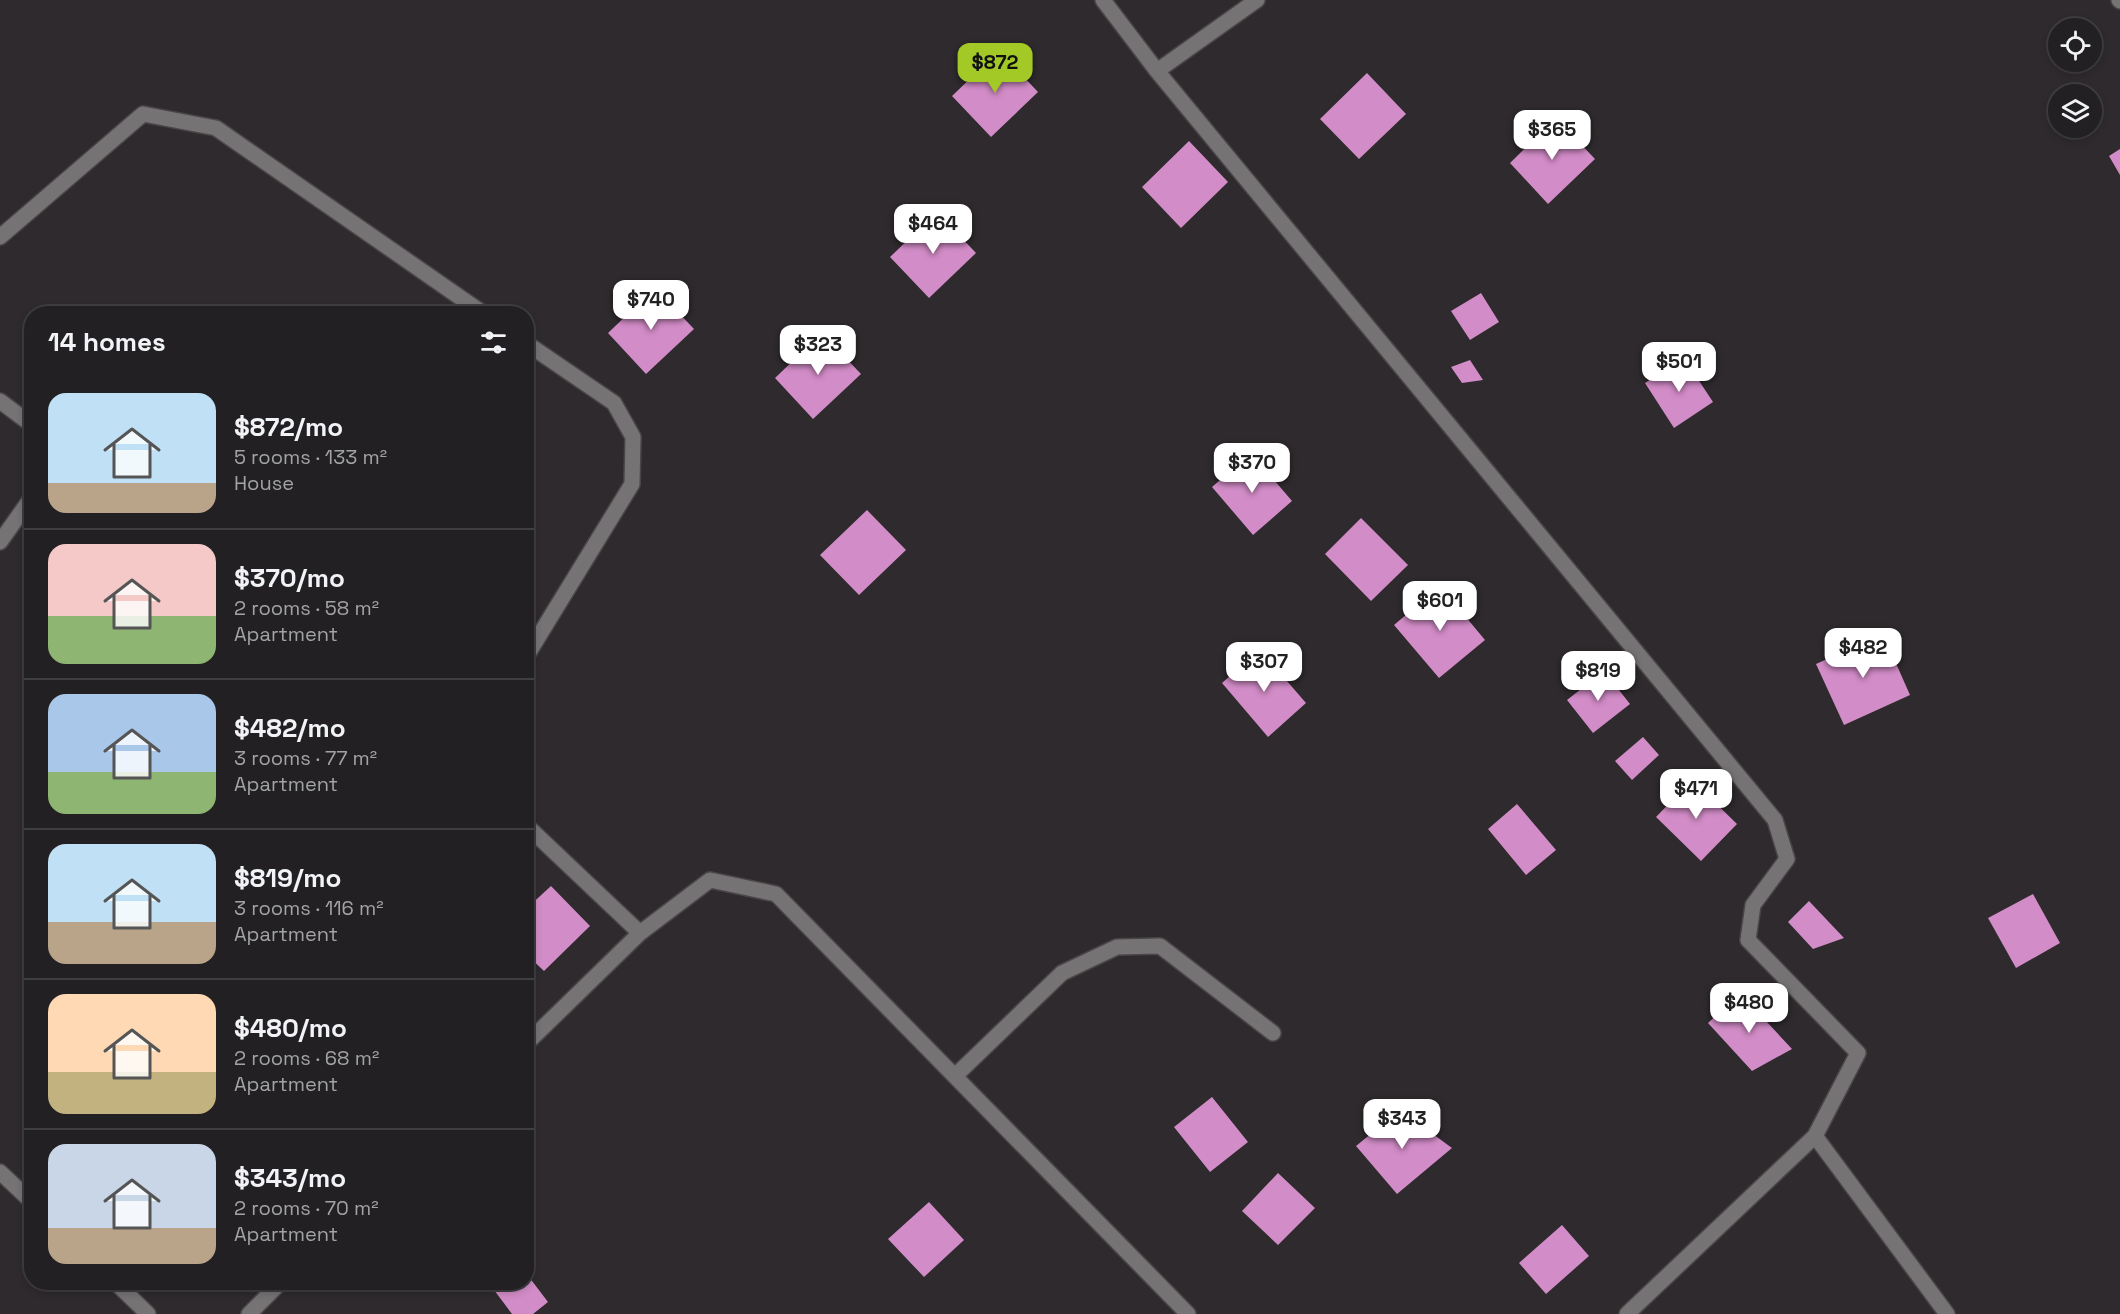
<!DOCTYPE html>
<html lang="en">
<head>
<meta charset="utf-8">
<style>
  body { margin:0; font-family:"Space Grotesk",sans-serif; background:#2a282a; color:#f1f3f6; height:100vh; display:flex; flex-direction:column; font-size:22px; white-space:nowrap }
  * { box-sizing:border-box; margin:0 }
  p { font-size:20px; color:#a2a3a5 }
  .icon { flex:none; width:33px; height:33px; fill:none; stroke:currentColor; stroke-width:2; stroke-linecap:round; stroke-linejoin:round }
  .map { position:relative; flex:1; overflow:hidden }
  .details { position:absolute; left:24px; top:306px; width:510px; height:984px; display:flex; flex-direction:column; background:#222022; border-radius:24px; box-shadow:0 3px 9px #0003,0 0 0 2px #3f3e40 }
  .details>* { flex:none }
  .fabs { position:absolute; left:2048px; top:18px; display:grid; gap:12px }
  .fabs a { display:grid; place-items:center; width:54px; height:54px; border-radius:50%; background:#222022; box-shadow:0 3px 9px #0003,0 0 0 2px #3f3e40; font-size:30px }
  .price { position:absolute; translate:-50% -51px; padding:0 14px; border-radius:12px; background:#fff; color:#222; font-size:20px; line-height:39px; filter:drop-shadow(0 2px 3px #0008) }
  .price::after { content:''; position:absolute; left:50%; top:36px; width:18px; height:14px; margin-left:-9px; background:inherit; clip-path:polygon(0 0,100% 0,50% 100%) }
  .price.on { background:#a3c926; color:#111 }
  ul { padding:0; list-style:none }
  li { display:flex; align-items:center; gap:18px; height:150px; padding:0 24px }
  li+li { border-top:2px solid #3f3e40 }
  li span { display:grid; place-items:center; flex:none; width:168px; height:120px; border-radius:18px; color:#555 }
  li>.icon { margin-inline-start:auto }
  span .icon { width:72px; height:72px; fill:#fffc; stroke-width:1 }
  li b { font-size:26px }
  h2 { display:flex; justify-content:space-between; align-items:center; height:72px; padding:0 24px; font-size:26px }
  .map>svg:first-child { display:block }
  .building { fill:#d28cc7 }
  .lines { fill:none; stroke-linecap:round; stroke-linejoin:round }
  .minor-casing { stroke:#494548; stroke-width:18 }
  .minor { stroke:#757374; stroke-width:15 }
</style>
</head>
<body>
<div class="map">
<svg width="2120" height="1314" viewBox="0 0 2120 1314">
  <rect width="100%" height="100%" fill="#2e2a2d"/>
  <path class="building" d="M999,51L1038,92L991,137L952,96Z
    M1367,73L1406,114L1359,159L1320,119Z
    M1556,118L1595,159L1548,204L1510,163Z
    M1189,141L1228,182L1181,228L1142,187Z
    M2120,149V175L2109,156Z
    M937,212L976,253L929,298L890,257Z
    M655,288L694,329L646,374L608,333Z
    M1481,293L1499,322L1470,340L1451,311Z
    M822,333L861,374L813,419L775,378Z
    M1684,358L1713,402L1674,428L1645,383Z
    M1470,360L1483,380L1462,383L1451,367Z
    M1251,453L1292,501L1253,535L1212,487Z
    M867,510L906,550L859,595L820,555Z
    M1361,518L1408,565L1371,601L1325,554Z
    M1440,586L1485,640L1439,678L1394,625Z
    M1883,634L1910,695L1844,725L1816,664Z
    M1260,650L1306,703L1268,737L1222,683Z
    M1604,671L1630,704L1593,733L1567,700Z
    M1643,737L1659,755L1632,780L1615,761Z
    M1692,780L1737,824L1701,861L1656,817Z
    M1517,804L1556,850L1526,875L1488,829Z
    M551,886L590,926L544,971L526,954V909Z
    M2033,894L2060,943L2016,968L1988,918Z
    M1809,901L1844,938L1813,949L1788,922Z
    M1740,993L1792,1049L1752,1071L1708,1023Z
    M1212,1097L1248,1142L1210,1172L1174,1127Z
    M1400,1110L1452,1148L1397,1194L1356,1146Z
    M1278,1173L1315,1208L1278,1245L1242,1211Z
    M929,1202L964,1240L924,1277L888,1239Z
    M1562,1225L1589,1256L1546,1294L1519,1263Z
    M526,1273L548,1302L533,1314H512L491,1286L495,1282H526Z"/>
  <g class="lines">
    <g class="minor-casing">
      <path id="minor" d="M1103,0L1157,71L1775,820L1787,859L1753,905L1748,940L1858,1053L1815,1136L1627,1314
        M2119,0L2120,1
        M1157,71L1257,0
        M0,237L143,114L216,128L484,314
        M526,343L614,403L633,437L632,484L526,657
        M0,401L32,425
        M0,542L32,497
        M526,825L640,933L710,880L776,894L1188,1314
        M526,1044L640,933
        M955,1076L1062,973L1117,947L1160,946L1273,1033
        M1815,1136L1947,1314
        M0,1172L32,1202
        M115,1282L148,1314
        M249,1314L281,1282"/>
    </g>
    <use href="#minor" class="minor"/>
  </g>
</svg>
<div class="fabs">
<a><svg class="icon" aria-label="locate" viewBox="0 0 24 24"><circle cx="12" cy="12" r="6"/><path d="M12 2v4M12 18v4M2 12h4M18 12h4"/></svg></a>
<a><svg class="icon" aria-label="layers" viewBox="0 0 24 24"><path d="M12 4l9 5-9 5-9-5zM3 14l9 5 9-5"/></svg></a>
</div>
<b class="price on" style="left:995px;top:94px">$872</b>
<b class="price" style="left:1552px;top:161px">$365</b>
<b class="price" style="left:933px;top:255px">$464</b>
<b class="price" style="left:651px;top:331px">$740</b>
<b class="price" style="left:818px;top:376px">$323</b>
<b class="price" style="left:1679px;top:393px">$501</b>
<b class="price" style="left:1252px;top:494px">$370</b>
<b class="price" style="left:1440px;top:632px">$601</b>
<b class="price" style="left:1863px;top:679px">$482</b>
<b class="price" style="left:1264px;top:693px">$307</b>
<b class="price" style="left:1598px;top:702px">$819</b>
<b class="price" style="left:1696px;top:820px">$471</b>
<b class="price" style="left:1749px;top:1034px">$480</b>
<b class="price" style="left:1402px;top:1150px">$343</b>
<section class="details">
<h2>14 homes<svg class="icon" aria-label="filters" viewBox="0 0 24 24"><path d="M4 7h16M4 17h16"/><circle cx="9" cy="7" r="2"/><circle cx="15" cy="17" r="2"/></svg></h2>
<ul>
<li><span style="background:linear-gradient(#bfe0f5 75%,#b9a48a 0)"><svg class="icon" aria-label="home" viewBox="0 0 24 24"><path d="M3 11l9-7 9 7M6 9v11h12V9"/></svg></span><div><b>$872/mo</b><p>5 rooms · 133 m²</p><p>House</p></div></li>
<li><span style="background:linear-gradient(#f6c9c9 60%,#8fb573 0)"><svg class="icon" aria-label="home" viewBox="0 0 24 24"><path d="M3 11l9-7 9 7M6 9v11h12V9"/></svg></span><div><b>$370/mo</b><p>2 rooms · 58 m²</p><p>Apartment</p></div></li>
<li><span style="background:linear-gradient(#a9c7e8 65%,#8fb573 0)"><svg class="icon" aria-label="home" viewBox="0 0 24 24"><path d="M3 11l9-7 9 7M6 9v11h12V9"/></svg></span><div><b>$482/mo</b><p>3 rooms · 77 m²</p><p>Apartment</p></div></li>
<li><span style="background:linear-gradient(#bfe0f5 65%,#b9a48a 0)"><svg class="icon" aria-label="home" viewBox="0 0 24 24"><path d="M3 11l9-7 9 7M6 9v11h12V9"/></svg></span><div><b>$819/mo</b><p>3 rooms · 116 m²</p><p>Apartment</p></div></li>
<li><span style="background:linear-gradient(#ffd9b3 65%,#c2b280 0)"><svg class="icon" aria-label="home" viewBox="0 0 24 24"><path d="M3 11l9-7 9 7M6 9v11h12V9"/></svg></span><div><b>$480/mo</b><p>2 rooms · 68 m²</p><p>Apartment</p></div></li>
<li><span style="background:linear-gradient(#c9d6e8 70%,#b9a48a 0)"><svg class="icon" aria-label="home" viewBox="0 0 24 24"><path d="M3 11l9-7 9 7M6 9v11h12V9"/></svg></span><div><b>$343/mo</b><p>2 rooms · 70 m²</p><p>Apartment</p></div></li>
</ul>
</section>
</div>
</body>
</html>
